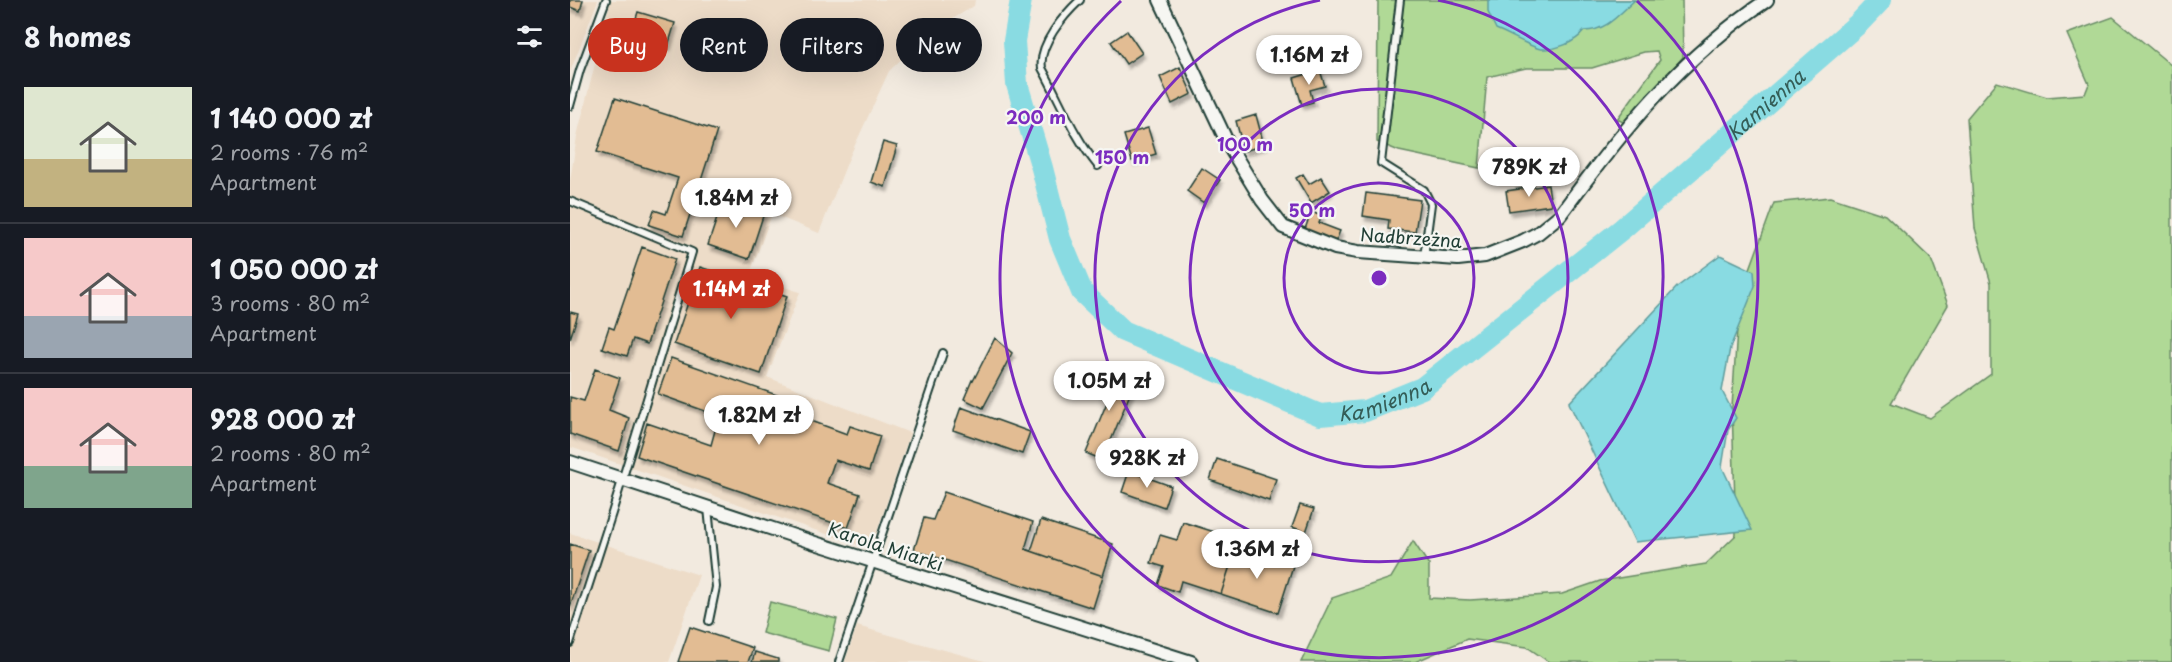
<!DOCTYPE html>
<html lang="en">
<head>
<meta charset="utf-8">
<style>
  body { margin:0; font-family:"Playpen Sans",sans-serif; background:#20242c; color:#f1f3f6; height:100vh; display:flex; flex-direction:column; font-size:22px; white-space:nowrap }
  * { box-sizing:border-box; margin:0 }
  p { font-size:20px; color:#9ea1a6 }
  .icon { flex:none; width:33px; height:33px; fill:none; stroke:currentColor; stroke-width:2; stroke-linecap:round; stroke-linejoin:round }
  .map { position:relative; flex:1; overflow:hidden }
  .side { display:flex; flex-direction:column; background:#171b24; width:570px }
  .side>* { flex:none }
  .top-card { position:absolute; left:18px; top:18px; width:570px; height:54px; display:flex; gap:12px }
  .price { position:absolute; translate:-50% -51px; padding:0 14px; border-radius:21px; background:#fff; color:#222; font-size:20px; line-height:39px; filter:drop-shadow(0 2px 3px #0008) }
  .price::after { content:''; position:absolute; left:50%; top:36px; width:18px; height:14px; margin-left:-9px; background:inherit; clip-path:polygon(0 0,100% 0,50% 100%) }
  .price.on { background:#c8321e; color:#fff }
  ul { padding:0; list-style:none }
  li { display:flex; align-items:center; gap:18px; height:150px; padding:0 24px }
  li+li { border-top:2px solid #363941 }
  li span { display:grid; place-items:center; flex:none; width:168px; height:120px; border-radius:0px; color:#555 }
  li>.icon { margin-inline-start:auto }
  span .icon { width:72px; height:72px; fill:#fffc; stroke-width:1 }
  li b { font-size:26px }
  h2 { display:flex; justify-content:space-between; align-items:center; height:72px; padding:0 24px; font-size:26px }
  .tag { padding:0 21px; border-radius:27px; background:#171b24; box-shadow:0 6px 24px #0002; font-size:21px; line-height:54px }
  .tag.on { background:#c8321e; color:#fff }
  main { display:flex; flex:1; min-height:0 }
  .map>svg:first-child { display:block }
  .built { fill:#eddcc8 }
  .green { fill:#b0d996; stroke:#688b65; stroke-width:1.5 }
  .water { fill:#89dbe2; stroke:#5f9c9c; stroke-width:1.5 }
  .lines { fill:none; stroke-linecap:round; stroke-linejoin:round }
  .river { stroke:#89dbe2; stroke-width:22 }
  .building { fill:#e2bc93; stroke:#1f3d34; stroke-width:1.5; filter:url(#shadow) }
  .lane-casing { stroke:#1f3d34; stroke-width:10 }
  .street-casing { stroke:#1f3d34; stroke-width:16 }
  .lane { stroke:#f6f6f2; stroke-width:6 }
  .street { stroke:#f6f6f2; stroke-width:12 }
  .ring { fill:none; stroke:#7b2cbf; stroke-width:3 }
  .labels { text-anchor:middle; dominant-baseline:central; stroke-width:4.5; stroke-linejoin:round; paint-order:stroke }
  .street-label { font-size:18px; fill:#1f3d34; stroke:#f6f6f2 }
  .water-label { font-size:20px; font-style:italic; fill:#345d57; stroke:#f6f6f2 }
  .centre { fill:#7b2cbf; stroke:#f6f6f2; stroke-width:3 }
  .ring-label { font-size:18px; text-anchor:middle; font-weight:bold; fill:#7b2cbf; stroke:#f6f6f2; stroke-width:4.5; stroke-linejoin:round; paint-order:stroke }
</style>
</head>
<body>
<main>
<section class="side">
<h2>8 homes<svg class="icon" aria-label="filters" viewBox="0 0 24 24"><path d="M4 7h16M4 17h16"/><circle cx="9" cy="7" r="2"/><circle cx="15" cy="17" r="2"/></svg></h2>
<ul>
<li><span style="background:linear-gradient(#dfe7d0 60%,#c2b280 0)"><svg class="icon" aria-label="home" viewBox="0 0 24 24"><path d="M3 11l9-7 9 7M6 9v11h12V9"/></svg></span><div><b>1 140 000 zł</b><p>2 rooms · 76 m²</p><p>Apartment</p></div></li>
<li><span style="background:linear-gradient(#f6c9c9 65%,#9aa5b1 0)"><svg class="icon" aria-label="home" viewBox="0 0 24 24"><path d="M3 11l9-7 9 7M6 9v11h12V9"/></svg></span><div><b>1 050 000 zł</b><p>3 rooms · 80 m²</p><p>Apartment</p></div></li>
<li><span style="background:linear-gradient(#f6c9c9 65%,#7fa58c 0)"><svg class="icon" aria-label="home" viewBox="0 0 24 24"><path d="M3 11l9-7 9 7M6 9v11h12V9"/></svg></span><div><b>928 000 zł</b><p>2 rooms · 80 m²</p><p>Apartment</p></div></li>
</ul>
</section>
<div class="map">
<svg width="1602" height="662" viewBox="0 0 1602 662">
  <defs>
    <filter id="shadow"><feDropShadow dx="2.5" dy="4.5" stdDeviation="1.5" flood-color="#0004"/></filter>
  </defs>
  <rect width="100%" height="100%" fill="#f2eadf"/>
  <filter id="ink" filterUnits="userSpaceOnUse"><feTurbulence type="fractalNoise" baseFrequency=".0167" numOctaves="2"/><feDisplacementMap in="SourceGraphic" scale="12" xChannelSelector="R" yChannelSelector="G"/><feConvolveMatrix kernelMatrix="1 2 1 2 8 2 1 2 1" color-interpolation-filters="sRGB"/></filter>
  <g filter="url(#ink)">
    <path class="built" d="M0,0H28L0,72Z
      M41,0H405L404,6L359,33L319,71L279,158L249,233L202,214L179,276L230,292L197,377L340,433L301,549L0,447V181L7,136Z
      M0,533L129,575L99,662H0Z
      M287,626L418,662H275Z"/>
    <path class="green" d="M808,0H1112L1113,57L1055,123L1047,119L1090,60L1087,51L1074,52L1022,68H956L917,77L909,168L829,151L807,142Z
      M1543,17L1602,66V662H979L957,647L897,639L845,662H731L762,598L821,578L843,541L859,565V598L900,600L992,594L1030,581L1136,564L1166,535L1162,407L1169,299L1204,203L1260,197L1315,215L1361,259L1378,305L1321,403L1360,418L1421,374V283L1405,228L1397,118L1427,82L1477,97L1515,94L1519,84L1497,34Z
      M200,602L267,619L259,651L192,633Z"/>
    <path class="water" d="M918,0H1065C1049,14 1037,31 1014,31C1005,43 986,50 971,49C963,48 937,33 926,29L918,12Z
      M1150,255L1184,271L1185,286L1160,348L1152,391L1166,418L1158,430L1152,467L1182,530L1065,542L999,403L1107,287Z"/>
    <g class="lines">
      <path class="river" id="s1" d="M451,0L444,41L447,84L472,168L490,239L512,292L553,331L750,415L795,411L852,388L1052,229L1289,23L1311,0"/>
    </g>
    <path class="building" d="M0,0H13L10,11L0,7Z
      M68,12L105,23L98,46L61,34Z
      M557,31L572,53L556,64L541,42Z
      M610,67L622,94L602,104L590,77Z
      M750,70L755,86L740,90L743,102L732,105L724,78Z
      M45,98L147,131L113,236L79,225L84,210L96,214L108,178L27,152Z
      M686,115L694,145L674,151L666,121Z
      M578,128L586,154L562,161L554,135Z
      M313,142L327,146L315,187L301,182Z
      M632,168L650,180L634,203L617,191Z
      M733,174L739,184L751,177L760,191L741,203L726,178Z
      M978,185L981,205L939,211L936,191Z
      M796,193L850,200L845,232L818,229L819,220L793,216Z
      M153,200L194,213L179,259L138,245Z
      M741,212L752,216L749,223L770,231L765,243L734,232Z
      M72,247L105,259L77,344L63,339L57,356L32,348L39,327L44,329Z
      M130,267L217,296L191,374L104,344Z
      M0,312L8,314L0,339Z
      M425,338L442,353L413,408L394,399L402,380L403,381Z
      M101,358L218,399L214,411L277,434L280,426L310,436L299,471L265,460L257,483L290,494L278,528L67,456L77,423L141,445L149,416L88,394Z
      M25,369L50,378L39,410L59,418L49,451L0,434V397L14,401Z
      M532,371L564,384L533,460L516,453L540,395L524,389Z
      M391,407L460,432L452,454L383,430Z
      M647,459L706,479L699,501L640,480Z
      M559,471L601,486L594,507L552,492Z
      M374,492L463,522L455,549L533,576L523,608L344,550L354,518L363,520Z
      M730,505L744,509L736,532L722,527Z
      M471,520L543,544L533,576L461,551Z
      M613,522L651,534L648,542L666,547L651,594L611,581L608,592L588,585L594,567L581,563L590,535L607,540Z
      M0,544L19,550L0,607Z
      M666,547L723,566L708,613L651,594Z
      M120,627L183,648L178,662H108Z
      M185,652L208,659V662H182Z"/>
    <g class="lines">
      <g class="lane-casing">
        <path id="lane" d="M510,0C494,15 468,45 472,68C491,102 503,136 528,166
          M830,0L811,163L854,190L861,204L854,257
          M0,106L10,70L36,0
          M0,201L122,252L42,513L0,643
          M138,508L146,587L139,621
          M269,662L373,353"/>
      </g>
      <g class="street-casing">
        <path id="street" d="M590,0L659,146L692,200L713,227L765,248L788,252L888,259L915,256L953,241L968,233L990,215C1052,131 1109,59 1197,0
          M0,462L245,543L621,662"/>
      </g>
      <use href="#lane" class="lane"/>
      <use href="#street" class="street"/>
    </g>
  </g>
  <g class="ring">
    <circle cx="809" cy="278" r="95"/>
    <circle cx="809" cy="278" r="189"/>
    <path d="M868 0A284 284 0 1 1 750 0"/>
    <path d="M1067 1A379 379 0 1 1 551 1"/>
  </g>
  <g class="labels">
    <g class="street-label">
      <text transform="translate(841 237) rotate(4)">Nadbrzeżna</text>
      <text transform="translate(316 546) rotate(18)">Karola Miarki</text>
    </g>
    <g class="water-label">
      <text stroke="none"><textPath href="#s1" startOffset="1126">Kamienna</textPath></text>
      <text stroke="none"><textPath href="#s1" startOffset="640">Kamienna</textPath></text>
    </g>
  </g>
  <circle cx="809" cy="278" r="9" class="centre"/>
  <g class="ring-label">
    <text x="466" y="124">200 m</text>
    <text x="675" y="151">100 m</text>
    <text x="552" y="164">150 m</text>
    <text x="742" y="217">50 m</text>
  </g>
</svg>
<b class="price" style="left:739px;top:86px">1.16M zł</b>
<b class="price" style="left:959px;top:198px">789K zł</b>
<b class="price" style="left:166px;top:229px">1.84M zł</b>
<b class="price on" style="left:161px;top:320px">1.14M zł</b>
<b class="price" style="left:539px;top:412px">1.05M zł</b>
<b class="price" style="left:189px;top:446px">1.82M zł</b>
<b class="price" style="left:577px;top:489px">928K zł</b>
<b class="price" style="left:687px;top:580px">1.36M zł</b>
<div class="top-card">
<a class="tag on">Buy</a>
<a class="tag">Rent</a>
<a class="tag">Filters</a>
<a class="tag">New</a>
</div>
</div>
</main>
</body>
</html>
